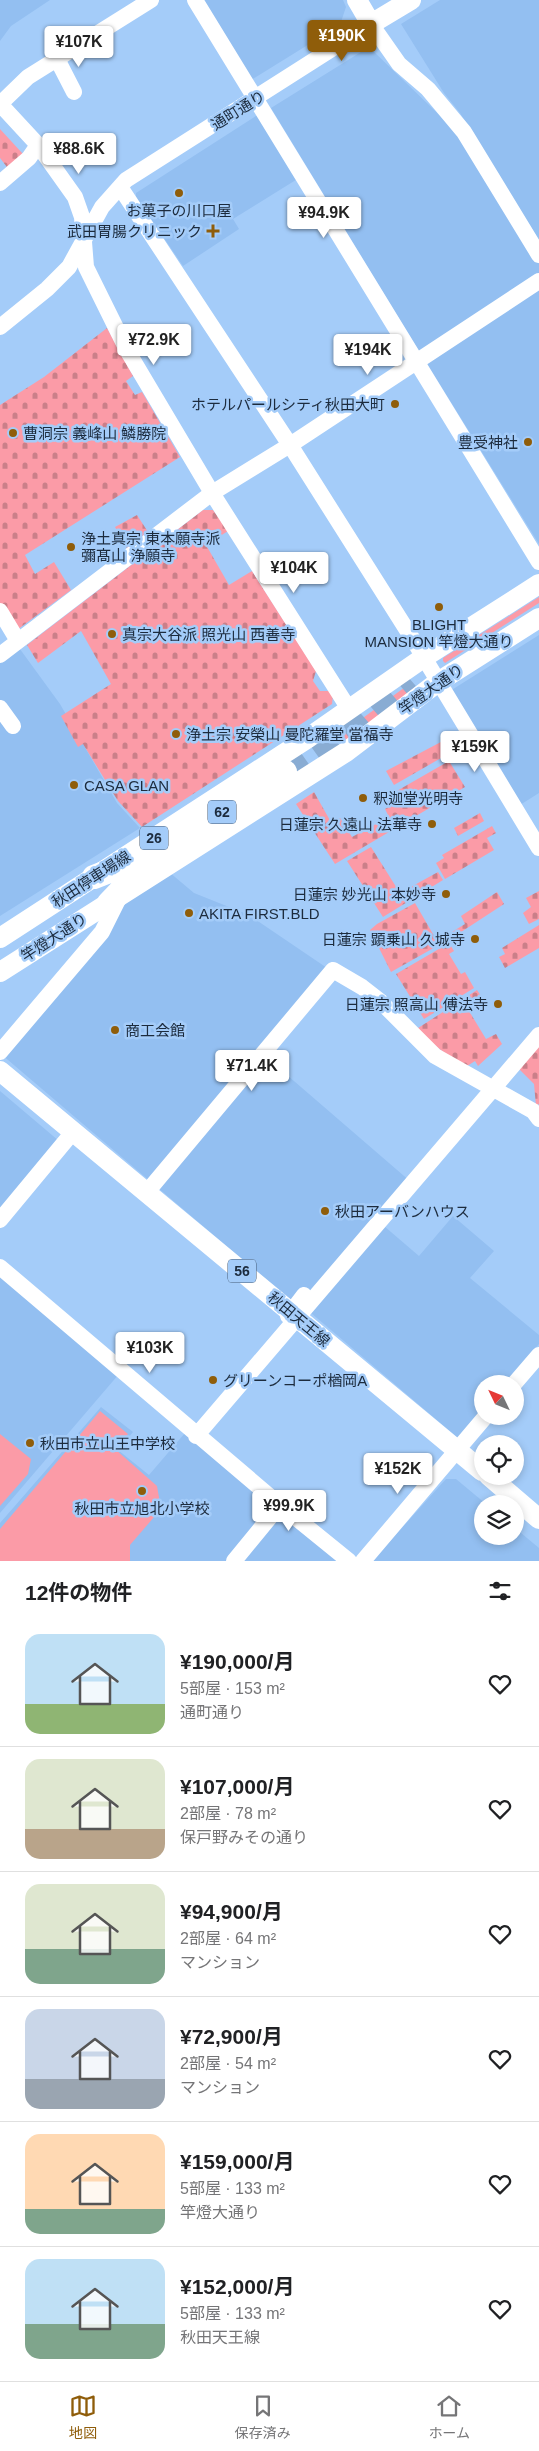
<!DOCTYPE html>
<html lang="ja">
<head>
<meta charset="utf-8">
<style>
  body { margin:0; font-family:Helvetica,"Noto Sans JP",sans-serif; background:#f2f2f2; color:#202124; height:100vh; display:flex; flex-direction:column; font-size:19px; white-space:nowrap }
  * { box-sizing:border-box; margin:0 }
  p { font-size:16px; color:#757577 }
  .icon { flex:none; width:28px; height:28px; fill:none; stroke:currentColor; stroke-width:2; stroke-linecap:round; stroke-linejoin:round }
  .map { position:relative; height:1561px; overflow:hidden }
  .side { display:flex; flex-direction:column; background:#fff; flex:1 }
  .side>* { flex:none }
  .needle { width:32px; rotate:313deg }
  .tools { position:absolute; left:474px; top:1375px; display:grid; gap:10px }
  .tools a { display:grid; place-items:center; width:50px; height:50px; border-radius:50%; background:#fff; box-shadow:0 2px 8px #0003; font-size:25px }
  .price { position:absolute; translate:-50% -42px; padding:0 11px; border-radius:5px; background:#fff; color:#222; font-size:16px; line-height:32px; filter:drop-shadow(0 1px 2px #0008) }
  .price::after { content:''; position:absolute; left:50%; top:30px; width:15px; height:11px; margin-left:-8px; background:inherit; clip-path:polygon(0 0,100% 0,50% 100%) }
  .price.selected { background:#8f5d0a; color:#fff }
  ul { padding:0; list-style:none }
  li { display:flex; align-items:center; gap:15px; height:125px; padding:0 25px }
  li+li { border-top:1px solid #e0e0e0 }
  li span { display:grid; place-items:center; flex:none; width:140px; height:100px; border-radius:15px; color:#555 }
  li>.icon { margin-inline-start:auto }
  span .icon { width:60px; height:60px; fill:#fffc; stroke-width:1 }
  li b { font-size:21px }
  h2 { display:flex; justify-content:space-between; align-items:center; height:60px; padding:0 25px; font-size:21px }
  .tab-bar { display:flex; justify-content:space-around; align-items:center; height:70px; border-top:1px solid #e0e0e0; background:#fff; font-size:14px; color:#757577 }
  .tab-bar a { display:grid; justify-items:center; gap:2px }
  .tab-bar .selected { color:#8f5d0a }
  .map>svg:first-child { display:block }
  .built { fill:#93bff1 }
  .grass { fill:#fb9ba7 }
  .cemetery { fill:url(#cemetery-stones) }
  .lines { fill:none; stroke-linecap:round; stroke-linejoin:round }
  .highway-tunnel { stroke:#89acd3; stroke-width:24; stroke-dasharray:24 12; stroke-linecap:butt }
  .minor { stroke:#fff; stroke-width:16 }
  .major { stroke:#fff; stroke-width:20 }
  .highway { stroke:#fff; stroke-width:24 }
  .poi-dot { fill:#8f5d0a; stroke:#a4ccf9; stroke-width:2 }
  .labels { text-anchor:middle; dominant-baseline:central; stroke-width:5; stroke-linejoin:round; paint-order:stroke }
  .shield { fill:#a4ccf9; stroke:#455b75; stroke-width:1 }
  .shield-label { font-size:14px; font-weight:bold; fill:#1c2b3d }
  .street-label { font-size:15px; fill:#1c2b3d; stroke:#a4ccf9 }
  .poi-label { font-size:15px; fill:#1c2b3d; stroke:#a4ccf9; text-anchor:start }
</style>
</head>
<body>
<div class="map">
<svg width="539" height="1561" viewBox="0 0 539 1561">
  <defs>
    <pattern id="cemetery-stones" width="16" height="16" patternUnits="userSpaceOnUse" patternTransform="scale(1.25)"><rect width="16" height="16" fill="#fb9ba7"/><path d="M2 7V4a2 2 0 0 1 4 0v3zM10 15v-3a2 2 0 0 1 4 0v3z" fill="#ca7f89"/></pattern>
  </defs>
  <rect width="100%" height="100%" fill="#a4ccf9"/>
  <path class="built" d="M0,0H50L11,26L0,41Z
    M198,0H343L346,7L340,25L251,80Z
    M440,0H539V240L460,113L444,93L401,24Z
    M369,47L463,138L539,264V277L422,356L271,108Z
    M259,114L299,178L233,219L239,229L183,266L136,197V193Z
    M539,287V544L426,362Z
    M539,635V793L520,805L450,691Z
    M17,645L60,704L117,803L140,828L0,916V659Z
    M169,872L194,893L249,915L330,970L151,1182L1,1054L118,906Z
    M265,1056L411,1182L302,1310L157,1187Z
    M0,1091L59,1141L0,1211Z
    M453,1216L494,1251L470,1278L539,1335V1344L505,1384H482V1410L458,1438L311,1313L384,1226L419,1256Z
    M0,1272L119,1374L0,1513Z
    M101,1407L133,1432L118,1450L149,1475L185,1433L274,1506L229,1561H0V1523Z
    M446,1479H456L486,1504H482V1536H515V1528L539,1548V1561H372Z
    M287,1514L342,1561H241L278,1517Z"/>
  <path class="grass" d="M539,597V603L445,663L443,661V658Z
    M412,682L414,688L345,742L341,734Z
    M100,1411L128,1434L115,1449L157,1486L161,1509L130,1545V1561H0V1529Z
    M0,1434L31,1459L28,1474L0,1506Z"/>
  <path class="cemetery" d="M0,129L23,154L10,171L0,158Z
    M107,328L133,376L126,381L135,395L142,392L180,457L25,555L35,574L54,562L71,590L17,630L0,604V405L44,377Z
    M203,510H213L228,531L206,545L229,585L252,571L316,671L313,681L320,691H331L333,695L332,704L142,827L118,801L83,744L78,747L61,716L111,684L81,631L38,663L27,645Z
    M137,515L148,532L127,548L115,527Z
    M456,734L462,746L394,785L386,771Z
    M449,761L465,787L335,864L296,804L314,792L332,824L340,818L352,837L389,817L385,809L393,804L388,796Z
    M480,813L484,821L458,836L454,828Z
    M492,826L496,833L487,838L494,850L445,879L436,863L444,858L442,855Z
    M371,847L400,893L438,872L443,880L383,917L347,861Z
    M539,891V919L529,924L523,913L531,907L526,898Z
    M497,892L504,904L455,936L391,972L370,930L377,924L415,903L437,941L465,924L461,916Z
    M539,925V948L505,968L499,957L505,954L502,948Z
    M449,943L454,951L449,954L461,974L465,972L474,988L424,1019L396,974Z
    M477,990L483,999L469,1011L486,1039L496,1034L502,1044L478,1066L475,1061L464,1068L415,1030Z
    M539,1045V1104L536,1106L534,1084L518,1068Z"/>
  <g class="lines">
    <path class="highway-tunnel" d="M285,772L360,719L408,677"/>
    <path class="minor" d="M195,0L539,562
      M57,59L74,92
      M0,104L38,145L75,197L82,217L86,267L127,350L212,493L349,709
      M0,104L28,77L151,0
      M0,183L29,158L38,145
      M120,187L290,445L417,646L539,848
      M0,327L47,289L69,267L102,207L126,180L371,24L399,64L428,89L464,132L539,255
      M0,611L18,641
      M0,655L212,493L290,445L539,281
      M0,708L13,726
      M0,1052L102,932L120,896
      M147,1192L333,970L362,987L380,1001L435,1056L533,1111L539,1119
      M0,1220L73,1132
      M0,1267L280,1505
      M288,1316L304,1295
      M514,1384L539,1355
      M196,1436L539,1035
      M234,1561L280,1505L349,1561
      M363,1561L486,1416"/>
    <path class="major" d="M357,0L371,24L411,0
      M0,938L308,738L423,658L539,584
      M0,972L346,752L438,682L539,618
      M0,1071L482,1471
      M489,1476L539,1519"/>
    <path class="highway" d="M94,877L160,851L285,772
      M109,903L149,861"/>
  </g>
  <g class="poi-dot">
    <circle cx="179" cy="193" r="5"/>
    <path d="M210.5 223.5h5v5h5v5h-5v5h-5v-5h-5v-5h5z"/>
    <circle cx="395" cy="404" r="5"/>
    <circle cx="13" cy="433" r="5"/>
    <circle cx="528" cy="442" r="5"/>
    <circle cx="71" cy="547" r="5"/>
    <circle cx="439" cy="607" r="5"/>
    <circle cx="112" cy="634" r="5"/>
    <circle cx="176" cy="734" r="5"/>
    <circle cx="74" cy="785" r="5"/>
    <circle cx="363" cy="798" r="5"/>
    <circle cx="432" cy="824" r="5"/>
    <circle cx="446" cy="894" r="5"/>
    <circle cx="189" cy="913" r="5"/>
    <circle cx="475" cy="939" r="5"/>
    <circle cx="498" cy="1004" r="5"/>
    <circle cx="115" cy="1030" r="5"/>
    <circle cx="325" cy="1211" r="5"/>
    <circle cx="213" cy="1380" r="5"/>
    <circle cx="30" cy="1443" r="5"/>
    <circle cx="142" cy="1491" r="5"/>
  </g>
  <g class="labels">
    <g class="shield">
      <rect x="208" y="800.5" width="28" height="23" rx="4"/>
      <rect x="140" y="826.5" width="28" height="23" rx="4"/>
      <rect x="228" y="1259.5" width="28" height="23" rx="4"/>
    </g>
    <g class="shield-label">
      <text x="222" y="812">62</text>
      <text x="154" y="838">26</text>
      <text x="242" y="1271">56</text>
    </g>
    <g class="street-label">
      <text transform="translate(238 110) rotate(-32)">通町通り</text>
      <text transform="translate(431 689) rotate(-35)">竿燈大通り</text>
      <text transform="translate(91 879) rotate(-33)">秋田停車場線</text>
      <text transform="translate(54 937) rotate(-33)">竿燈大通り</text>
      <text transform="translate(299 1319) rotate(40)">秋田天王線</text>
    </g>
    <g class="poi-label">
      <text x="179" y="210" text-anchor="middle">お菓子の川口屋</text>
      <text x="202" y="231" text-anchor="end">武田胃腸クリニック</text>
      <text x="385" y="404" text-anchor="end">ホテルパールシティ秋田大町</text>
      <text x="23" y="433">曹洞宗 義峰山 鱗勝院</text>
      <text x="518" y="442" text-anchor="end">豊受神社</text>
      <text x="81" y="538">浄土真宗 東本願寺派<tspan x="81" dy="17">彌髙山 浄願寺</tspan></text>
      <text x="439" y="624" text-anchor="middle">BLIGHT<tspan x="439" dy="17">MANSION 竿燈大通り</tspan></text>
      <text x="122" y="634">真宗大谷派 照光山 西善寺</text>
      <text x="186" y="734">浄土宗 安榮山 曼陀羅堂 當福寺</text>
      <text x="84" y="785">CASA GLAN</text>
      <text x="373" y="798">釈迦堂光明寺</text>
      <text x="422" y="824" text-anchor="end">日蓮宗 久遠山 法華寺</text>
      <text x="436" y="894" text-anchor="end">日蓮宗 妙光山 本妙寺</text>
      <text x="199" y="913">AKITA FIRST.BLD</text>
      <text x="465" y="939" text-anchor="end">日蓮宗 顕乗山 久城寺</text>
      <text x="488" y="1004" text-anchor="end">日蓮宗 照高山 傅法寺</text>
      <text x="125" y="1030">商工会館</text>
      <text x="335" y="1211">秋田アーバンハウス</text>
      <text x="223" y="1380">グリーンコーポ楢岡A</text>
      <text x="40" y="1443">秋田市立山王中学校</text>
      <text x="142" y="1508" text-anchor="middle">秋田市立旭北小学校</text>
    </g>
  </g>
</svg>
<div class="tools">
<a><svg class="needle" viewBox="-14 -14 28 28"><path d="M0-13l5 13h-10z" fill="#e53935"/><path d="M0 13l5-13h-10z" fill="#757577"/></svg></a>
<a><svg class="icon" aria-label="locate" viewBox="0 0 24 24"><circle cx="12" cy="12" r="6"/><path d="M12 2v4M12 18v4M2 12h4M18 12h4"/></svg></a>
<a><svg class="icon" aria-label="layers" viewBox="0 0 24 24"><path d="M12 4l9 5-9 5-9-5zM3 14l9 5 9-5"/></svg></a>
</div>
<b class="price selected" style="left:342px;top:62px">¥190K</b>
<b class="price" style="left:79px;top:68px">¥107K</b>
<b class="price" style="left:79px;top:175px">¥88.6K</b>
<b class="price" style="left:324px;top:239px">¥94.9K</b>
<b class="price" style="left:154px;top:366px">¥72.9K</b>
<b class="price" style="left:368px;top:376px">¥194K</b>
<b class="price" style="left:294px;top:594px">¥104K</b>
<b class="price" style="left:475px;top:773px">¥159K</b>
<b class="price" style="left:252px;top:1092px">¥71.4K</b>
<b class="price" style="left:150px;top:1374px">¥103K</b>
<b class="price" style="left:398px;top:1495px">¥152K</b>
<b class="price" style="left:289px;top:1532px">¥99.9K</b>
</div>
<section class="side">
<h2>12件の物件<svg class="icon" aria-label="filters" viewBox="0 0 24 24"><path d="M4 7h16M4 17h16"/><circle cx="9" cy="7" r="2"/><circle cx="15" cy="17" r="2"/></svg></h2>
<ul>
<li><span style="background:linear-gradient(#bfe0f5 70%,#8fb573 0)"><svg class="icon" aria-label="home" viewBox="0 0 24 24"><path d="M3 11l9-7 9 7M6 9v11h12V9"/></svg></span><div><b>¥190,000/月</b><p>5部屋 · 153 m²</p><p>通町通り</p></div><svg class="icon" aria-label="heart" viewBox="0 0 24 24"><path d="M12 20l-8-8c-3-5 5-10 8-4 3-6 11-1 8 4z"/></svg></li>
<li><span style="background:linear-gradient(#dfe7d0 70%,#b9a48a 0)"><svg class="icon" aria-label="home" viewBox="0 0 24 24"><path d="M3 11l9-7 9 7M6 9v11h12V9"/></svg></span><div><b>¥107,000/月</b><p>2部屋 · 78 m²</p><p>保戸野みその通り</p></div><svg class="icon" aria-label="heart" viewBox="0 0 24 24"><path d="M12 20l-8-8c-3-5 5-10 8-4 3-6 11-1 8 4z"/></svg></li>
<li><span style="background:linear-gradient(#dfe7d0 65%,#7fa58c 0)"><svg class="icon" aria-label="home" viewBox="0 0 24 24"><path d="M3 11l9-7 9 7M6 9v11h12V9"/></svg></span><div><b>¥94,900/月</b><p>2部屋 · 64 m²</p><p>マンション</p></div><svg class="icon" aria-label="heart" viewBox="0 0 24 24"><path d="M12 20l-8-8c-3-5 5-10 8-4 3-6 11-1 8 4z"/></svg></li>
<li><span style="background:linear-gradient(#c9d6e8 70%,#9aa5b1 0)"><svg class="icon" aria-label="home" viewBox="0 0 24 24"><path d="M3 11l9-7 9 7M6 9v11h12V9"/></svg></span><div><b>¥72,900/月</b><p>2部屋 · 54 m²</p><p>マンション</p></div><svg class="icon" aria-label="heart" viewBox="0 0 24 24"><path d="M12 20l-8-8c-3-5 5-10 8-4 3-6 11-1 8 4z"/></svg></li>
<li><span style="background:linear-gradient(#ffd9b3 75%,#7fa58c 0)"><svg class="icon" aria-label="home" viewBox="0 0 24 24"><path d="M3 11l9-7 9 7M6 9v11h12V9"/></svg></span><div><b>¥159,000/月</b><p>5部屋 · 133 m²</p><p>竿燈大通り</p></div><svg class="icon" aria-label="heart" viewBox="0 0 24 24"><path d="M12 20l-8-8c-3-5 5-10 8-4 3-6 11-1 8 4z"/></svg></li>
<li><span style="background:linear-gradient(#bfe0f5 65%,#7fa58c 0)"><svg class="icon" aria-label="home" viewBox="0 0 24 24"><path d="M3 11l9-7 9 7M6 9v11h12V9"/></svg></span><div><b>¥152,000/月</b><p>5部屋 · 133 m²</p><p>秋田天王線</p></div><svg class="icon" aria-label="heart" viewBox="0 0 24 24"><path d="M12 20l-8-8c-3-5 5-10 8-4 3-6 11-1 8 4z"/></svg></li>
</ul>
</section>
<nav class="tab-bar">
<a class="selected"><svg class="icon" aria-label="map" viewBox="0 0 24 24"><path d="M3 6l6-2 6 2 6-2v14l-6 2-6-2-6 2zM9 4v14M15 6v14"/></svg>地図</a>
<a><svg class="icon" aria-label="saved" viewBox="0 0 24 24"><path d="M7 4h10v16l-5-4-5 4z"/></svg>保存済み</a>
<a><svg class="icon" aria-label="home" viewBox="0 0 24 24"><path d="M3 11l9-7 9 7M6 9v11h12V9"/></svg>ホーム</a>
</nav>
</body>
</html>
